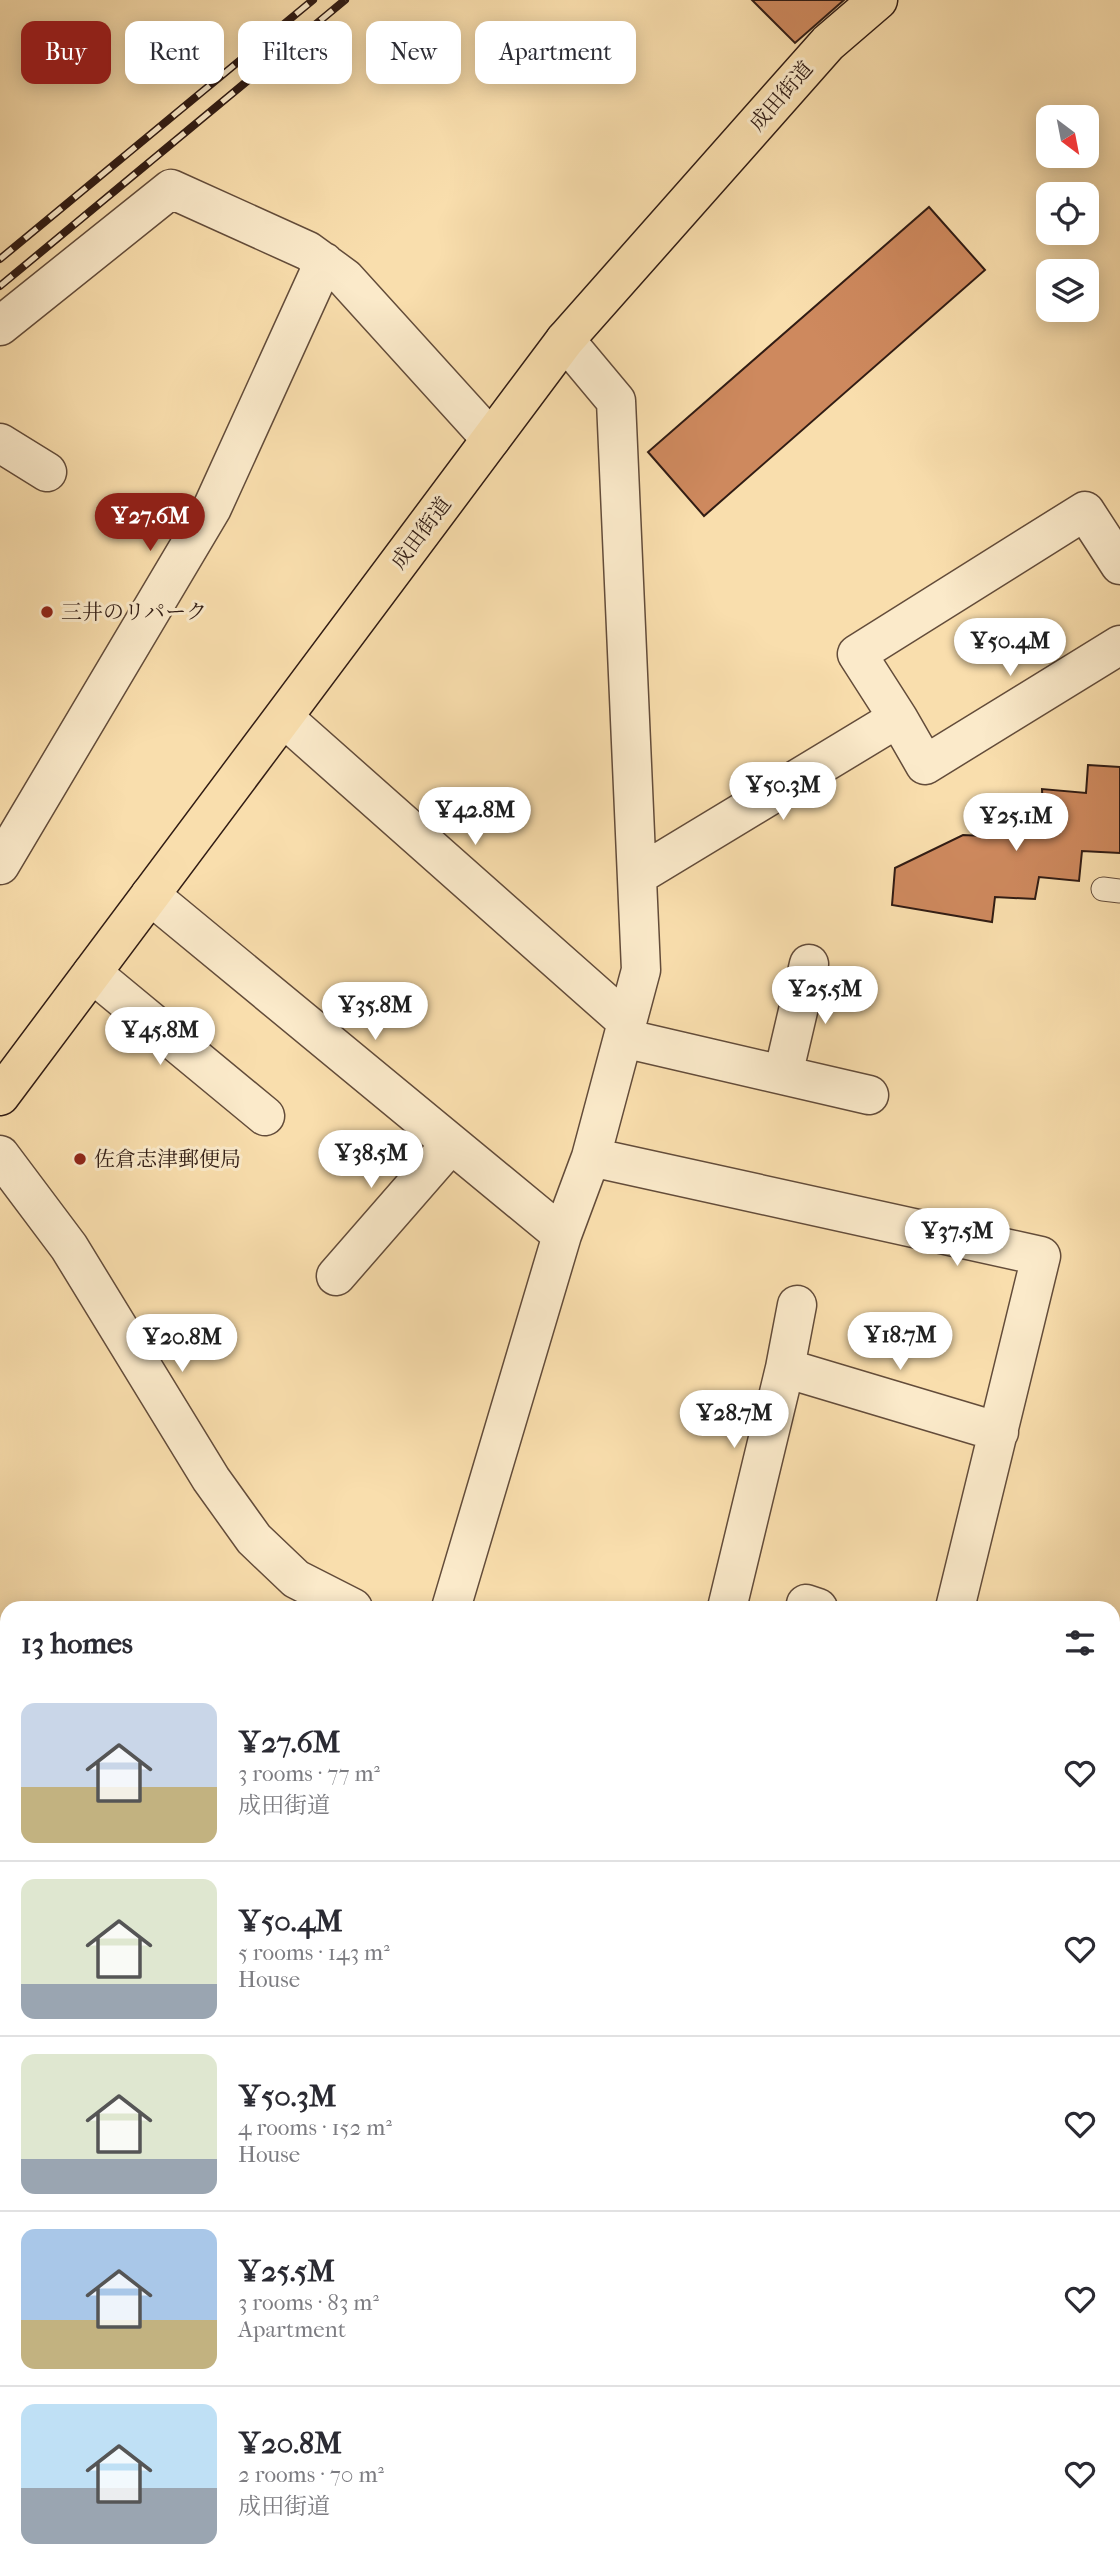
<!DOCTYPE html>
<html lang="en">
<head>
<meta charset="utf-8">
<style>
  body { margin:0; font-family:"IM FELL French Canon","Noto Serif JP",serif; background:#f2f2f3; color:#2b2b33; height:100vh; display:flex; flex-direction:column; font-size:26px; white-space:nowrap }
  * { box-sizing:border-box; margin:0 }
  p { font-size:23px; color:#7c7c81 }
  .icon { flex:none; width:38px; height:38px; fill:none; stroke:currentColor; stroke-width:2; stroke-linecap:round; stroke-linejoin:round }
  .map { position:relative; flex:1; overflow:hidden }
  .side { position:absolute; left:0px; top:1601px; width:1120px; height:975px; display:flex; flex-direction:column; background:#fff; border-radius:21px 21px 0 0; box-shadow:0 4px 18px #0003 }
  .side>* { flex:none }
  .top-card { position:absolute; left:21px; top:21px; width:700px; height:63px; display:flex; gap:14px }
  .needle { width:46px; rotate:148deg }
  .fabs { position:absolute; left:1036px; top:105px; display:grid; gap:14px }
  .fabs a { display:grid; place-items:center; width:63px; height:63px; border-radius:14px; background:#fff; box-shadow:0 4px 18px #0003; font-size:35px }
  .price { position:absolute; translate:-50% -60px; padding:0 16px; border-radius:24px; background:#fff; color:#222; font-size:23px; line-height:46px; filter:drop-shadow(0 2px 4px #0008) }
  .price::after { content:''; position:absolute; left:50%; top:42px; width:21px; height:16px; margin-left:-10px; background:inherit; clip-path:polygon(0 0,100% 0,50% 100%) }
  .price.selected { background:#8f2418; color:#fff }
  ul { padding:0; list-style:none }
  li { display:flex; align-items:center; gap:21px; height:175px; padding:0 21px }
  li+li { border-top:2px solid #e1e1e2 }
  li span { display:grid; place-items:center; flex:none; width:196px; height:140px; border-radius:14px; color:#555 }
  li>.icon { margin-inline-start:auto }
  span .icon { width:84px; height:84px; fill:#fffc; stroke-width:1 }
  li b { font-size:30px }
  h2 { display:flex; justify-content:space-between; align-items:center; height:84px; padding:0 21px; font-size:30px }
  .chip { padding:0 24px; border-radius:14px; background:#fff; box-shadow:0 4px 18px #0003; font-size:24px; line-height:63px }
  .chip.selected { background:#8f2418; color:#fff }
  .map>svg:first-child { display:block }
  .building { fill:#ce895e; stroke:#311c14; stroke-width:2 }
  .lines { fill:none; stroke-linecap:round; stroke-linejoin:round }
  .service-casing { stroke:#634c3a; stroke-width:25 }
  .minor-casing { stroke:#634c3a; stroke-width:41 }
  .tertiary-casing { stroke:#634c3a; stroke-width:41 }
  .trunk-casing { stroke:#311c14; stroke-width:41 }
  .path { stroke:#311c14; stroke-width:4.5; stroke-dasharray:5 3.5; stroke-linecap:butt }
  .service { stroke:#fbeaca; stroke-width:23 }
  .minor { stroke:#fbeaca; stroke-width:38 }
  .tertiary { stroke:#fbeaca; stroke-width:38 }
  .trunk { stroke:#f9dead; stroke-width:38 }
  .rail-casing { stroke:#311c14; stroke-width:8 }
  .rail { stroke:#fbeaca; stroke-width:5; stroke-dasharray:16; stroke-linecap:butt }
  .poi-dot { fill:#8f2418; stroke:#fbeaca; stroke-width:2.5 }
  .labels { text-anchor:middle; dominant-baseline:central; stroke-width:6; stroke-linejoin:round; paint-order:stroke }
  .street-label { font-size:21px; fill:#311c14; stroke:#fbeaca }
  .poi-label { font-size:21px; fill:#311c14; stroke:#fbeaca; text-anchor:start }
</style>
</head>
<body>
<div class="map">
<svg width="1120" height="2575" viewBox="0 0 1120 2575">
  <rect width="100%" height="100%" fill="#f9dead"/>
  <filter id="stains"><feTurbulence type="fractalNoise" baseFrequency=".00286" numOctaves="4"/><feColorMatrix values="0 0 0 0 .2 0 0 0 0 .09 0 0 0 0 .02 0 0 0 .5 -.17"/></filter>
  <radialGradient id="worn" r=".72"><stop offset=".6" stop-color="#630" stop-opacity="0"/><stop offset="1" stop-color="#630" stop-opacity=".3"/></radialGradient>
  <path class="building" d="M752,0H844L795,43Z
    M929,207L985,270L704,516L648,452Z
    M1088,765L1120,767V853L1082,851L1079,881L1039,877L1035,899L995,897L992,922L892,905L895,868L963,835L1004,837L1005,812L1043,816L1042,789L1086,793Z
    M1113,2045L1120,2047V2139L1113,2136Z
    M1113,2299L1120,2302V2372L1113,2369Z"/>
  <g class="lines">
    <g class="service-casing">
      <path id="service" d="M1103,889L1120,891"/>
    </g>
    <g class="minor-casing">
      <path id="minor" d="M0,326L171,189L308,251L345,278L491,439
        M0,443L47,472
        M1120,565L1085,511L857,654L898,718L925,765L1120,645
        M284,718L627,1022
        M0,865L212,508L324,262
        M637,876L898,718
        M150,895L562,1235
        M92,973L265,1116
        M623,1038L869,1095
        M783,1075L809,964
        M0,1155L69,1247L211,1479L254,1539L296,1579L353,1608
        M591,1157L1041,1256L955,1608
        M336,1276L451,1144
        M785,1368L999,1432
        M806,1604L818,1608
        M451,1608L562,1235L591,1157L641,970L616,401L565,340
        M727,1608L785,1368L797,1305
        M0,1644L7,1650
        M1113,1724L1120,1726
        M0,1841L7,1833
        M0,2108L7,2095
        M818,2569L829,2575
        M348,2575L349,2569"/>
    </g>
    <g class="tertiary-casing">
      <path id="tertiary" d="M0,2275L7,2283
        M265,2569L271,2575"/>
    </g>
    <g class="trunk-casing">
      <path id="trunk" d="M0,1096L565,340L828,43L878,0"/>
    </g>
    <path class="path" d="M1113,2025L1120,2027"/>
    <use href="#service" class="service"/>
    <use href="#minor" class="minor"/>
    <use href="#tertiary" class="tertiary"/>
    <use href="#trunk" class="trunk"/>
    <g class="rail-casing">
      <path id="rail" d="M0,259L313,0
        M0,286L345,0"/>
    </g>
    <use href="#rail" class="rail"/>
  </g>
  <g class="poi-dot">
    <circle cx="47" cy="612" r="7"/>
    <circle cx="80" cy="1159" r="7"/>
  </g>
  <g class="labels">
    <g class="street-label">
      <text transform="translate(781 96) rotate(-49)">成田街道</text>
      <text transform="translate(421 533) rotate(-53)">成田街道</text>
    </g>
    <g class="poi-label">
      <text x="61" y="612">三井のリパーク</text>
      <text x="94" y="1159">佐倉志津郵便局</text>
    </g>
  </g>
  <rect width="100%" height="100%" filter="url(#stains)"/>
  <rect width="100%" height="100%" fill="url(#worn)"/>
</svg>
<div class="fabs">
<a><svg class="needle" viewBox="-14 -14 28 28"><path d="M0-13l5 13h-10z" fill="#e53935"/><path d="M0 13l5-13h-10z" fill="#7c7c81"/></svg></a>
<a><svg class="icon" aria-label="locate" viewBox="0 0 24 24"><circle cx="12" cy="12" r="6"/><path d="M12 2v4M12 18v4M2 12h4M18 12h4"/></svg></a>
<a><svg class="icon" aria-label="layers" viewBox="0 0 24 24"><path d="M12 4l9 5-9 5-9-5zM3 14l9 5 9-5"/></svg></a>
</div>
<b class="price selected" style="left:150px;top:553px">¥27.6M</b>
<b class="price" style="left:1010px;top:678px">¥50.4M</b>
<b class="price" style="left:783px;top:822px">¥50.3M</b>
<b class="price" style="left:475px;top:847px">¥42.8M</b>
<b class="price" style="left:1016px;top:853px">¥25.1M</b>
<b class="price" style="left:825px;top:1026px">¥25.5M</b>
<b class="price" style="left:375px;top:1042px">¥35.8M</b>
<b class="price" style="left:160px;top:1067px">¥45.8M</b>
<b class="price" style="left:371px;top:1190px">¥38.5M</b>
<b class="price" style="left:957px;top:1268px">¥37.5M</b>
<b class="price" style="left:900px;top:1372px">¥18.7M</b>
<b class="price" style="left:182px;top:1374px">¥20.8M</b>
<b class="price" style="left:734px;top:1450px">¥28.7M</b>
<div class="top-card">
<a class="chip selected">Buy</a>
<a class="chip">Rent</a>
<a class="chip">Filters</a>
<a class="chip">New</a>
<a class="chip">Apartment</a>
</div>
<section class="side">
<h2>13 homes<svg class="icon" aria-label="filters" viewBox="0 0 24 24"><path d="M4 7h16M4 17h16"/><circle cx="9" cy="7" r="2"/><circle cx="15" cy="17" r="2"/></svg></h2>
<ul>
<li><span style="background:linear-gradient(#c9d6e8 60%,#c2b280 0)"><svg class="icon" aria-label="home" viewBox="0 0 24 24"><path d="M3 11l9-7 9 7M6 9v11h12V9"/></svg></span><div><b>¥27.6M</b><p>3 rooms · 77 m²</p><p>成田街道</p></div><svg class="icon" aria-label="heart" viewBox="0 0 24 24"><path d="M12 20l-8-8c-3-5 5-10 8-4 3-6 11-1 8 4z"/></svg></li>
<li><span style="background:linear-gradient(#dfe7d0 75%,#9aa5b1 0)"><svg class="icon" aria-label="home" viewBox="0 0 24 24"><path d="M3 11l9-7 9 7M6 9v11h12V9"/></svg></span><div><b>¥50.4M</b><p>5 rooms · 143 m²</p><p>House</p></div><svg class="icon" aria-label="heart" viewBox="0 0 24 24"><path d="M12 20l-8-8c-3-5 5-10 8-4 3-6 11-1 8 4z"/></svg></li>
<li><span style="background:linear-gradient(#dfe7d0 75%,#9aa5b1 0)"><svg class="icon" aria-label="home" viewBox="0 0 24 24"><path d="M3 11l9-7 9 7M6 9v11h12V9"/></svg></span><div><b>¥50.3M</b><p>4 rooms · 152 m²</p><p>House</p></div><svg class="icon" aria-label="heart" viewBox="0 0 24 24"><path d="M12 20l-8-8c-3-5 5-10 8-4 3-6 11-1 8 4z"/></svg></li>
<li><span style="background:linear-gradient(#a9c7e8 65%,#c2b280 0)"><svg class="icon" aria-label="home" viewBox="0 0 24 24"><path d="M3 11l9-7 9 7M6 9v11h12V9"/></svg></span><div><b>¥25.5M</b><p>3 rooms · 83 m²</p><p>Apartment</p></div><svg class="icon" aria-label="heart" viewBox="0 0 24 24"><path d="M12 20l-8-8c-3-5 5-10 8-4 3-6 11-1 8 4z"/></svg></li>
<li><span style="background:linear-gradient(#bfe0f5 60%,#9aa5b1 0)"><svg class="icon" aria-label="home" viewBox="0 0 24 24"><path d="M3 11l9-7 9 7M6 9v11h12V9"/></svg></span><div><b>¥20.8M</b><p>2 rooms · 70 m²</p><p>成田街道</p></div><svg class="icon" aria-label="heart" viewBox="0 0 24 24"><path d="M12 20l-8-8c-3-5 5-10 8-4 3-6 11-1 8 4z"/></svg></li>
</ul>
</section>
</div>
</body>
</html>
